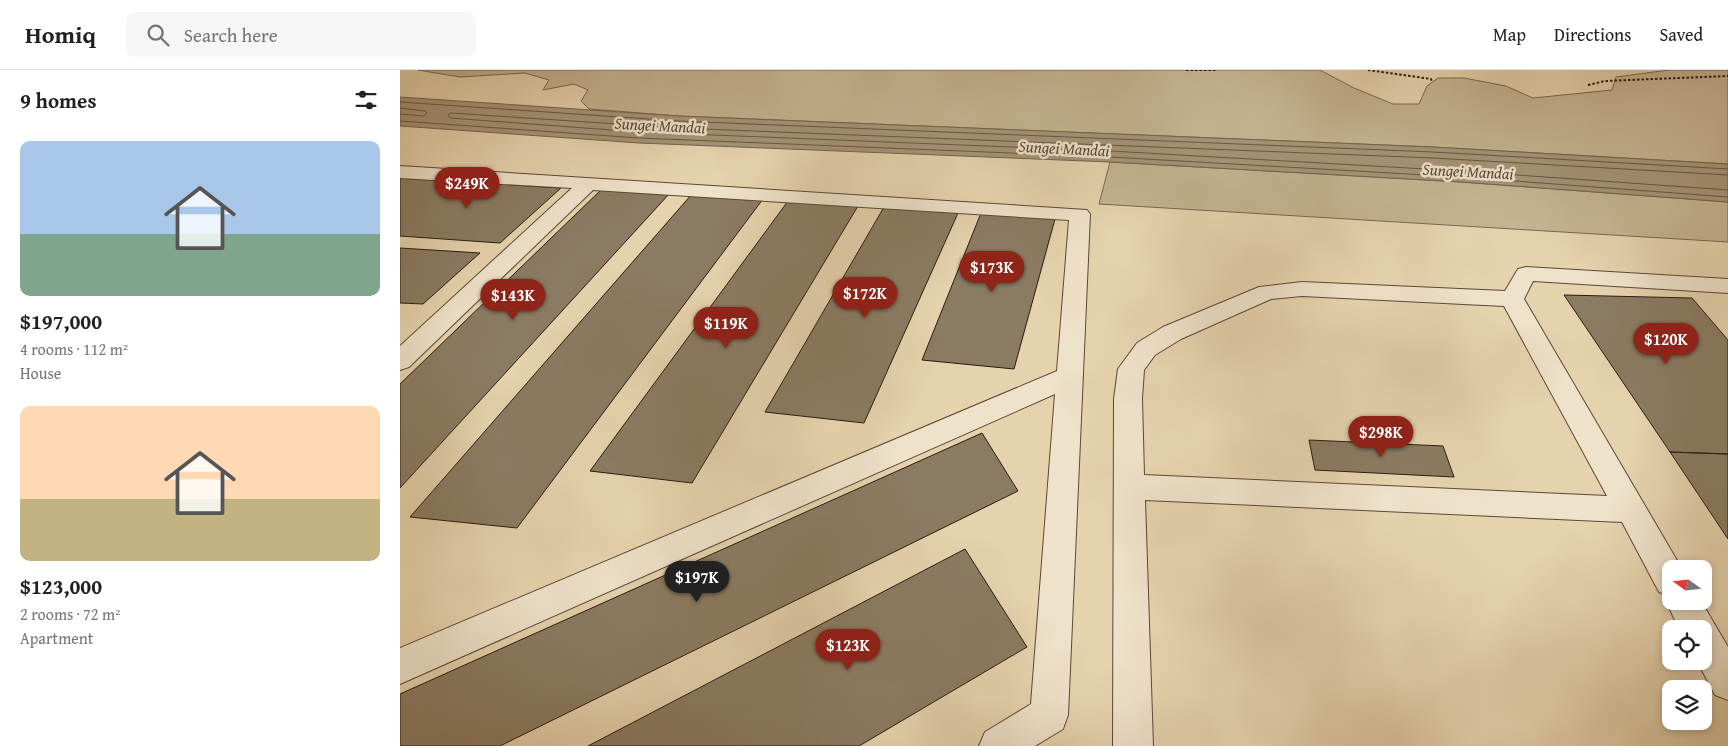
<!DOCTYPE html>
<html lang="en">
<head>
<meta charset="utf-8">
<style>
  body { margin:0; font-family:"Gentium Book Plus",serif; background:#f6f6f6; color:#202124; height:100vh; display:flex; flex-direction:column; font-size:19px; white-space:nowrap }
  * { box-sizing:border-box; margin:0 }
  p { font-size:16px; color:#757577 }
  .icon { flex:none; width:28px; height:28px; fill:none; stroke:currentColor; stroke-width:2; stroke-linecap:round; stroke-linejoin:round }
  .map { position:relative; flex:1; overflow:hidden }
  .panel { display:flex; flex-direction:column; background:#fff; width:400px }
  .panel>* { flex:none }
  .needle { width:32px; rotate:285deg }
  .tools { position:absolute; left:1262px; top:490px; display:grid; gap:10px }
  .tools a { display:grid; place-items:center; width:50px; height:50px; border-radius:10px; background:#fff; box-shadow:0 2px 8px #0003; font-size:25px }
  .price { position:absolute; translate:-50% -42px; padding:0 11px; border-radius:18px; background:#8f2418; color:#fff; font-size:16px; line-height:32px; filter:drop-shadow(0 1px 2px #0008) }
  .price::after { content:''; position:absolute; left:50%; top:30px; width:15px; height:11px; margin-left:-8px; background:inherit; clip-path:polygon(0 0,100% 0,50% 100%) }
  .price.on { background:#222; color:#fff }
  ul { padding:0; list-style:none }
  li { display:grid; align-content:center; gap:10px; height:265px; padding:0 20px }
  li span { display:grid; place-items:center; height:155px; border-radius:10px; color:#555 }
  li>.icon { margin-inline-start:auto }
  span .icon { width:90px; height:90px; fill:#fffc; stroke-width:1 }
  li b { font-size:21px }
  h2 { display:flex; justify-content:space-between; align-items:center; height:60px; padding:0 20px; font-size:21px }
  header { display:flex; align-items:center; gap:30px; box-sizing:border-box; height:70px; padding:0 25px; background:#fff; border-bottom:1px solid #e0e0e0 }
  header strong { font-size:24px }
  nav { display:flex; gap:28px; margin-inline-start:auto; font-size:18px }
  .search { width:350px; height:45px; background:#f6f6f6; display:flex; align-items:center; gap:12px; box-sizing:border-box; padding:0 18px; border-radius:10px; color:#757577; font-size:19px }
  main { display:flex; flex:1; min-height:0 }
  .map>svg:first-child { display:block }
  .green { fill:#c6b492; stroke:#786852 }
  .water { fill:#a69478; stroke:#74644f }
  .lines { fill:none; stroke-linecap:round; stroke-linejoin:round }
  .shore { stroke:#685844; stroke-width:1 }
  .building { fill:#8b7b62; stroke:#291b11 }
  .minor-casing { stroke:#584938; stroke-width:2 }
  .path { stroke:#291b11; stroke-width:2; stroke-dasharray:2.5 2; stroke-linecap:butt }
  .minor { fill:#efe2ca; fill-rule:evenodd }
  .labels { text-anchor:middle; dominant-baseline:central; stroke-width:5; stroke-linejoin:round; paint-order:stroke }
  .far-water-label { font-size:16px; font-style:italic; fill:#5b4b3a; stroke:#efe2ca }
</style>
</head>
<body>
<header>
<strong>Homiq</strong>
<div class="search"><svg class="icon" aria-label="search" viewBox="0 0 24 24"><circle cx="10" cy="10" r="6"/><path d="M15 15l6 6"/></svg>Search here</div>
<nav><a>Map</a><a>Directions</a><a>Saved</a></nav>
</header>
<main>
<section class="panel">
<h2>9 homes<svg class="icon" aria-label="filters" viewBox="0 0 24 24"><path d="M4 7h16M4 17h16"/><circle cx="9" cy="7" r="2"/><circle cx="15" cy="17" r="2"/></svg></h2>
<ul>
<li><span style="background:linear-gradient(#a9c7e8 60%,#7fa58c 0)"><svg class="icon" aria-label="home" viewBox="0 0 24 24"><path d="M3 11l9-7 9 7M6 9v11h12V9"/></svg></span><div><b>$197,000</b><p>4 rooms · 112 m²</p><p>House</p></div></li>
<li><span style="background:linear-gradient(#ffd9b3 60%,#c2b280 0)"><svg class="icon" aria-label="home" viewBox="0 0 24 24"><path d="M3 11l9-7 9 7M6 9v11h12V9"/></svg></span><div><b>$123,000</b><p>2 rooms · 72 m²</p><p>Apartment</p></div></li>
</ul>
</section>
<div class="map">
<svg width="1328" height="676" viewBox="0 0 1328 676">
  <rect width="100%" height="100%" fill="#e6d3ad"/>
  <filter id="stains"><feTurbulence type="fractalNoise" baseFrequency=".004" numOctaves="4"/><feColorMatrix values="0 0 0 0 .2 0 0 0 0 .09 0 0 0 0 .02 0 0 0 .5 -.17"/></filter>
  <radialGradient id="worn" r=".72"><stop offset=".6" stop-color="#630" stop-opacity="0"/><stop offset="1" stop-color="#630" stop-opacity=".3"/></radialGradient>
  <path class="green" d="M18,0H920L954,18L993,34H1019L1027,16L1038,8H1064L1106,16L1133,28L1212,20L1216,7L1269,0H1328V94L1033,77L279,46L189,39L181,31L188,20L174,14L143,20L149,10L125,3L60,7Z
    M710,92L1061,112L1328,132V172L699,134Z"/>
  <path class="water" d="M0,27L279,46L1033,77L1328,94V132L1061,112L710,92L239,73L0,56Z"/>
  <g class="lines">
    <path class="shore" d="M0,32L278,51L1033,82L1328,99
      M0,38L25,41L27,43L24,46L0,44
      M0,51L239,68L710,87L1061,107L1328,127
      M1328,105L1033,88L278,58L51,43L48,45L50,48L239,62L710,81L1061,101L1328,120"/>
  </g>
  <path class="building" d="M0,108L161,118L100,173L0,166Z
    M203,118L270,123L0,418V314Z
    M292,124L363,129L117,458L10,447Z
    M388,131L458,136L292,413L190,401Z
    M484,137L558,143L464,353L365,342Z
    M581,143L655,149L614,299L522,290Z
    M0,178L80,183L23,234L0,233Z
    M1164,225L1292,228L1328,270V384L1270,382Z
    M582,363L618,421L100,676H0V624Z
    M909,370L1043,376L1054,407L915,400Z
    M1270,382L1328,384V469Z
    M565,479L627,577L459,676H188Z"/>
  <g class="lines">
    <g class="minor-casing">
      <path id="minor" d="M0,96L687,140L690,144L668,645L663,659L635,676H579L585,662L631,634L655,324L0,614V578L657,301L669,150L193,120L9,297L0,300V276L172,118L0,108Z
        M1126,197L1328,209V223L1133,211L1124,229L1282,499H1271V531H1301L1328,577V630L1315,625L1297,591H1304V559H1279L1266,531L1269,525L1259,522L1222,452L745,430L753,676H713L714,329L718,299L737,273L763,257L859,217L902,212L1105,221L1118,199ZM902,226L1104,236L1207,426L744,405L742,329L744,300L755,285L781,269L871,229Z"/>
    </g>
    <path class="path" d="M786,0H816
      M968,0L1031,9L1032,12
      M1188,15L1205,11L1328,6"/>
    <use href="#minor" class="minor"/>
  </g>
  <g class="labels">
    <g class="far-water-label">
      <text transform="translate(260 55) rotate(3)">Sungei Mandai</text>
      <text transform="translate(664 78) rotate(3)">Sungei Mandai</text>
      <text transform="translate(1068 101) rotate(3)">Sungei Mandai</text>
    </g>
  </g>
  <rect width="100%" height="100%" filter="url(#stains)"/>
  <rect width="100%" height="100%" fill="url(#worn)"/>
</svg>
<div class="tools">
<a><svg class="needle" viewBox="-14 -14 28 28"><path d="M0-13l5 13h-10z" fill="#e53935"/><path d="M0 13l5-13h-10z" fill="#757577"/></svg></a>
<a><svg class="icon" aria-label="locate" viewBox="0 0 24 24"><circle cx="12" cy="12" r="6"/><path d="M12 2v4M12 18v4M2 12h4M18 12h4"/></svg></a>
<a><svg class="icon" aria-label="layers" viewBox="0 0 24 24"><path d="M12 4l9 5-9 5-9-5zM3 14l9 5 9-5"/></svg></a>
</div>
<b class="price" style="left:67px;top:139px">$249K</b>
<b class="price" style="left:592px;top:223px">$173K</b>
<b class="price" style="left:465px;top:249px">$172K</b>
<b class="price" style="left:113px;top:251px">$143K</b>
<b class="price" style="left:326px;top:279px">$119K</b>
<b class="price" style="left:1266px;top:295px">$120K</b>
<b class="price" style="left:981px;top:388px">$298K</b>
<b class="price on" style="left:297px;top:533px">$197K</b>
<b class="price" style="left:448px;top:601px">$123K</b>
</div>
</main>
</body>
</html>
